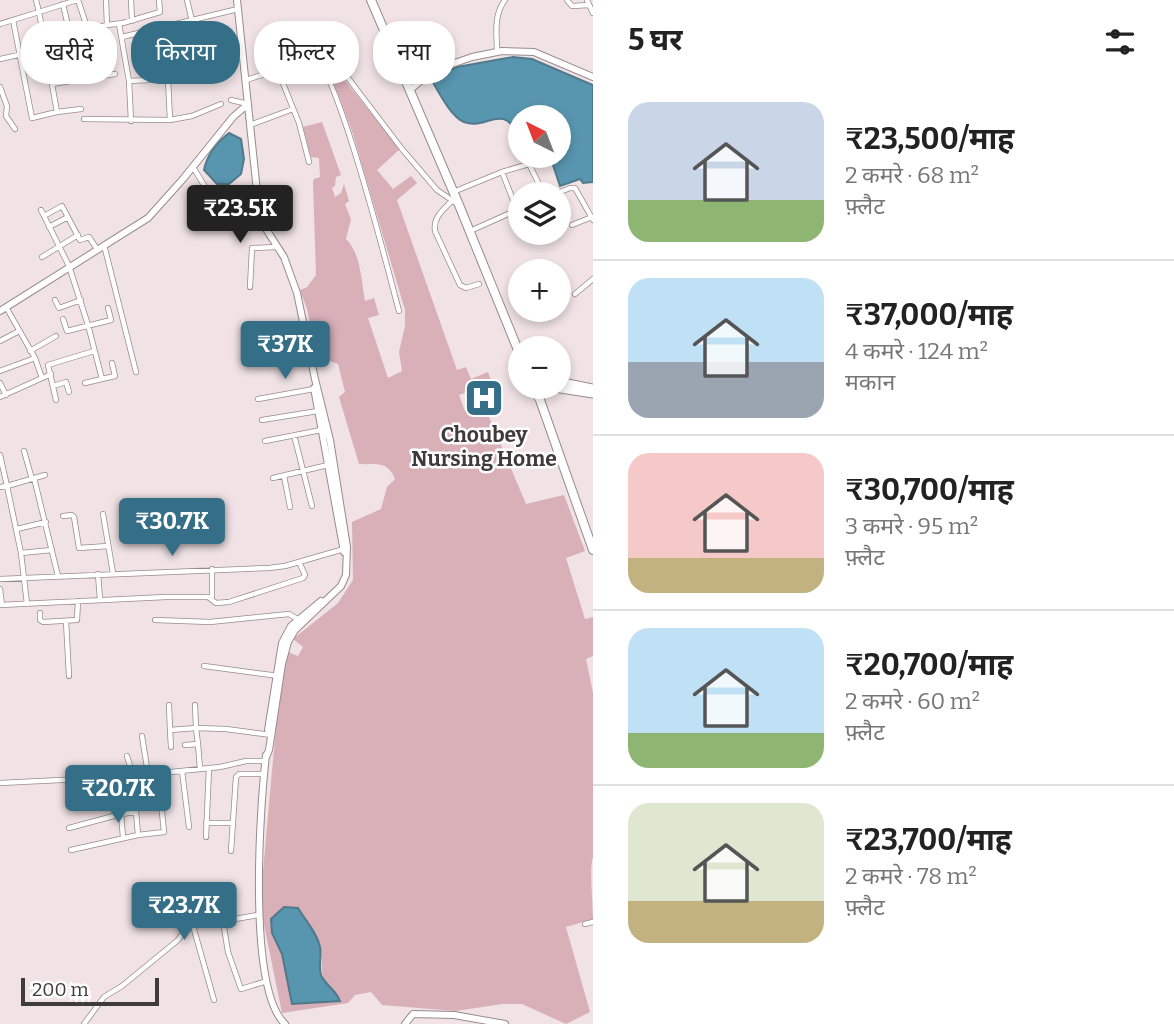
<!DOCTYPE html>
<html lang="hi">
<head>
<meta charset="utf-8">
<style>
  body { margin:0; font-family:Bitter,"Noto Sans Devanagari",serif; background:#f2f2f2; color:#222; height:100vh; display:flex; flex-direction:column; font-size:26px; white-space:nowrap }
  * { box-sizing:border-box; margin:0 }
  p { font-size:23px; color:#767676 }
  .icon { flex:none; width:38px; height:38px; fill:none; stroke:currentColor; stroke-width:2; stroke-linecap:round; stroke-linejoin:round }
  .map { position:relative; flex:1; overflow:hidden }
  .panel { display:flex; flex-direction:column; background:#fff; width:581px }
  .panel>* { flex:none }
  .banner { position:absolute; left:21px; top:21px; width:466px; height:63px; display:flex; gap:14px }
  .needle { width:46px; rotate:318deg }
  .fabs { position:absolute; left:508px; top:105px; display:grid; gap:14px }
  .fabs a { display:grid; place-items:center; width:63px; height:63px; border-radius:50%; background:#fff; box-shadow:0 4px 10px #0003; font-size:35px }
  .scale { position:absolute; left:21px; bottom:18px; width:138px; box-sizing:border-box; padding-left:7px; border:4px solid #3f3a3b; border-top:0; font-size:19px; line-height:24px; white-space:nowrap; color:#3f3a3b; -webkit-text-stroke:5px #fff; paint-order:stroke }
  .price { position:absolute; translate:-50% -60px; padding:0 16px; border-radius:7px; background:#346f87; color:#fff; font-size:23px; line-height:46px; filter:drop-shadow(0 2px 4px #0008) }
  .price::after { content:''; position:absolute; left:50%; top:42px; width:21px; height:16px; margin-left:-10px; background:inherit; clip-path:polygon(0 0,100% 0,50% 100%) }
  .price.active { background:#222; color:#fff }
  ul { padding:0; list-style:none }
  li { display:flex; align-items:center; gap:21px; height:175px; padding:0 35px }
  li+li { border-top:2px solid #e0e0e0 }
  li span { display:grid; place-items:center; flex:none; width:196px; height:140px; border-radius:21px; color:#555 }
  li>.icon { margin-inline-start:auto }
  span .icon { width:84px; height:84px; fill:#fffc; stroke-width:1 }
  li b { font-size:30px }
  h2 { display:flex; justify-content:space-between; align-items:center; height:84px; padding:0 35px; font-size:30px }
  .tag { padding:0 24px; border-radius:28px; background:#fff; box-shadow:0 4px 10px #0003; font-size:24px; line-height:63px }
  .tag.active { background:#346f87; color:#fff }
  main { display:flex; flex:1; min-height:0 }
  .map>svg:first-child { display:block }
  .green { fill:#d9afb8; fill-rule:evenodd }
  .water { fill:#5895af; stroke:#507a8c; stroke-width:2 }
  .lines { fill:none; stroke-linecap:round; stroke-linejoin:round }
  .street-casing { stroke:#988b8e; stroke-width:6 }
  .secondary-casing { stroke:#988b8e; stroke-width:8 }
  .primary-casing { stroke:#988b8e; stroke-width:9 }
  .highway-casing { stroke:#988b8e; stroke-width:10 }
  .street { stroke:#fff; stroke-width:4.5 }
  .secondary { stroke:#fff; stroke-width:6 }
  .primary { stroke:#fff; stroke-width:7 }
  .highway { stroke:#fff; stroke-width:8 }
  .labels { text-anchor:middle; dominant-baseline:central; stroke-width:5; stroke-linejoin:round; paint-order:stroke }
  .poi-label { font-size:21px; font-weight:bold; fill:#3f3a3b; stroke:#fff }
</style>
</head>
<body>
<main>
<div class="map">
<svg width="593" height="1024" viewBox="0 0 593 1024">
  <rect width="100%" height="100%" fill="#f0e2e5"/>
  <path class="green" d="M322,52L400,149L377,170L393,189L411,176L417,183L397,200L457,370L466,367L471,379L488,372L492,383L459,395L465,411L472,409L476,417L487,412L526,504L564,495L585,551L566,558L585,619L593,617V656L586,659L593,693V857C589,867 593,905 593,919L566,927L590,1012L566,1024L522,1004H502L456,1011L382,1005L371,992L355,995L348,1003L282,1013L260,905L278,704L288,652L298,656L303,647L293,639L338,603L353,580L352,522L381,509L387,487L395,479C387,460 377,465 359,464L339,397L345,392L338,364L317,356L307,309L300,290L307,287L316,275L313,182L314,179L320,177L319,158L311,157L303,127L322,122L341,175L336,177L335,186L332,188L335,197L341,193L344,184L349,201L345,204L351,219L346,239C361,254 361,279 365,301L374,298L379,315L368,318L388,378L402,371L399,352L405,326V310L353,134L337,91L320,55ZM284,907C299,919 318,930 321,950C323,968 318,971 329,988L292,1004L282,954L272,933L275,916Z"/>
  <path class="water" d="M513,57L532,59L593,85V182L583,183L580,179L560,186L550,156H558V117H520V136C500,101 488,131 464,122C451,117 438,91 431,79L457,67Z
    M229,133L241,139L244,159L241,174L229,184H217L204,170C207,155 216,143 229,133Z
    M284,907L298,908C306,921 317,933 320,947C322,956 318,966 321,975C326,986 336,990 340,1001L292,1004L282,954L272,933L271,919Z"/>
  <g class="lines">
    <g class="street-casing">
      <path id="street" d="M77,0L39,12L57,112L81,109
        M78,0L88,30L107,25L106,0
        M131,0L132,21
        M187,0L192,21
        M567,0L572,6L589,5
        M587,0L593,13
        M63,4L80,79
        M13,20L32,118L57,112
        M0,24L39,12L36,0
        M119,24L129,81
        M107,25L123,23L160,12L159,0
        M158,29L167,72
        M122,37L238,9
        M313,49L317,42L323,45L402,149L437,190L456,203
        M497,52C497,34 493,16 505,0
        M0,59L72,43
        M276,66L299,123L309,162
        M168,79L170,120L192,116L221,104
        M246,80L265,74L302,49L307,46C336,59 388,271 399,311
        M52,84L115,74
        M0,87L7,106L6,116L15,129
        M231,100L248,104
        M84,119L170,120
        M131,121L129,81L168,79L167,72L242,56
        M250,125L293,109
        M529,164L547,156
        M193,167L207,190
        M458,190L502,172
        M555,194L570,188H575L593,220
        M452,201C443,210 433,217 435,231L460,285L466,288L479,284
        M41,210L69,266L88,325L102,379L115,376L112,363
        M44,216L62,206L80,240L89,237L97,249
        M558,225L560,230
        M572,225L592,217
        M49,227L68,217
        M470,231L517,210L502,172L529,164L544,194
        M104,245L136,372
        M42,257L78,235
        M250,287L252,248L277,247
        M575,294L593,279
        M55,300L59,308L81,300
        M6,307L35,358
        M63,319L67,331L111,320L108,308
        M0,341L19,331
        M30,351L56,336
        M0,371L35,358L42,378
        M0,383L6,395
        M85,383L102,379
        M53,386L66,382L69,392
        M0,397L51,374
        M258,399L314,389
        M56,400L48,365L94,351
        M262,420L318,411
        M294,435L312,506
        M265,441L321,430
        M24,451L32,479
        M0,455L7,486L45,475
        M284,476L290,507
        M34,478L58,576
        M273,478L328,465
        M0,487L7,486L21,553L27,604
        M103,514L113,573
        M63,516L72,515L74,517L79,548L108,546
        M17,529L46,522
        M21,553L52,550
        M212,569V597
        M98,574L100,600
        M0,579L269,568L285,566L344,549
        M0,589L2,605
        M0,605L166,597H208L216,603L229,602L303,578L305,575L299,562
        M40,613V620L43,622L77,620L78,601
        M155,620L210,622L289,614L299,620
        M66,621L69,676
        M204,666L279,676
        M169,705L170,730
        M142,736L148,774
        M198,744L196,728L226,729L272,735
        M185,745L198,744L200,769
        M171,747L170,730L196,728L195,705
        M182,771L189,827
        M0,783L122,777L220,767L246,761H265
        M120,799L121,814L136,812
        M206,823H232
        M69,828L121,814L123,837
        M138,835L164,832L158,773
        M206,837L209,768
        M71,850L138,835L133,776L127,756
        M231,851L236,777L239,774H263
        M258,915L223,921L228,952L241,989L267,981
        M585,924L593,922
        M214,1000L193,926L223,921
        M84,1024L104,997L122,986L178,940L188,926H193L178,898"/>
    </g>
    <g class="secondary-casing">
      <path id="secondary" d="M237,0L258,201L266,229L284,257L297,293L315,379L330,440L347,547L346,575L341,586L295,630L288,642L282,664L269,750L266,757
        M410,90L432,71L472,57L502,51L534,52L593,77
        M0,311L148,218L183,179L233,117L248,104
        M314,388L344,552
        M268,730L282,643L291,626L321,601
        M266,755C260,807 247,988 285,1024
        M405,1024L413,1014L454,1015L505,1024"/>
    </g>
    <g class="primary-casing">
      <path id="primary" d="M558,381L593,388
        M548,387L593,394"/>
    </g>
    <g class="highway-casing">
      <path id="highway" d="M371,0L459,205L520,355
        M533,387L540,400L593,550"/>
    </g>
    <use href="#street" class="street"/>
    <use href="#secondary" class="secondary"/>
    <use href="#primary" class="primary"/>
    <use href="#highway" class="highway"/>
  </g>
  <defs>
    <g id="hospital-square" transform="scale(2.0125)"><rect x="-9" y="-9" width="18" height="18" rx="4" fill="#346f87" stroke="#fff"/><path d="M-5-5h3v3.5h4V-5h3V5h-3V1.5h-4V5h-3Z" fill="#fff"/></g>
  </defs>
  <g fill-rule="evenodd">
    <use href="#hospital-square" x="484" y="398"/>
  </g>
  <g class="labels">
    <g class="poi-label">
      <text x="484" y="435">Choubey<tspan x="484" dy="24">Nursing Home</tspan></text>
    </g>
  </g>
</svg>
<div class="fabs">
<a><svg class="needle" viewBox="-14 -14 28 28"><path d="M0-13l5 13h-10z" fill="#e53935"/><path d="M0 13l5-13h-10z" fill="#767676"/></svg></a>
<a><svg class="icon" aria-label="layers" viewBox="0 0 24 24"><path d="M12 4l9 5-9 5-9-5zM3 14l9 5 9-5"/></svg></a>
<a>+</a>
<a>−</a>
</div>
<div class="scale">200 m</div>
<b class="price active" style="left:240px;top:245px">₹23.5K</b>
<b class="price" style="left:285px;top:381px">₹37K</b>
<b class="price" style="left:172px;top:558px">₹30.7K</b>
<b class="price" style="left:118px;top:825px">₹20.7K</b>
<b class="price" style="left:184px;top:942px">₹23.7K</b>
<div class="banner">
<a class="tag">खरीदें</a>
<a class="tag active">किराया</a>
<a class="tag">फ़िल्टर</a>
<a class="tag">नया</a>
</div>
</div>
<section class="panel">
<h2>5 घर<svg class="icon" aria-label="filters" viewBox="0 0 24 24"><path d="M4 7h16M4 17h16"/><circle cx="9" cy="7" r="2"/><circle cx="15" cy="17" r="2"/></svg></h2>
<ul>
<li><span style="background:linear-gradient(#c9d6e8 70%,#8fb573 0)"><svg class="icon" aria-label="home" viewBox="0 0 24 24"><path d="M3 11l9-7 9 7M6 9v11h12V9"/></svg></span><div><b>₹23,500/माह</b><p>2 कमरे · 68 m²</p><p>फ़्लैट</p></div></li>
<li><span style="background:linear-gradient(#bfe0f5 60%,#9aa5b1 0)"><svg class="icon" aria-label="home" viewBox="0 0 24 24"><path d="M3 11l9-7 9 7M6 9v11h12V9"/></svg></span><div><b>₹37,000/माह</b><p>4 कमरे · 124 m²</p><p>मकान</p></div></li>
<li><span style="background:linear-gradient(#f6c9c9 75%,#c2b280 0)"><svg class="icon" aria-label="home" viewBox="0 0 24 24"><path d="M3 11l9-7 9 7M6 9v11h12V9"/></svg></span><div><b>₹30,700/माह</b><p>3 कमरे · 95 m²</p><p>फ़्लैट</p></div></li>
<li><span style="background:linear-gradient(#bfe0f5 75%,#8fb573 0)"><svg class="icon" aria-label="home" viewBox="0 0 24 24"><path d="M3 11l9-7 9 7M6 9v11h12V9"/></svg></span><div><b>₹20,700/माह</b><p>2 कमरे · 60 m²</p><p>फ़्लैट</p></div></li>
<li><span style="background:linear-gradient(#dfe7d0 70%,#c2b280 0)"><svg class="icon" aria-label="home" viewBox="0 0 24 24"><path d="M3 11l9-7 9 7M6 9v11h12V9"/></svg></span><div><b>₹23,700/माह</b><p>2 कमरे · 78 m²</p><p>फ़्लैट</p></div></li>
</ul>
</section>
</main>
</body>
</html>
